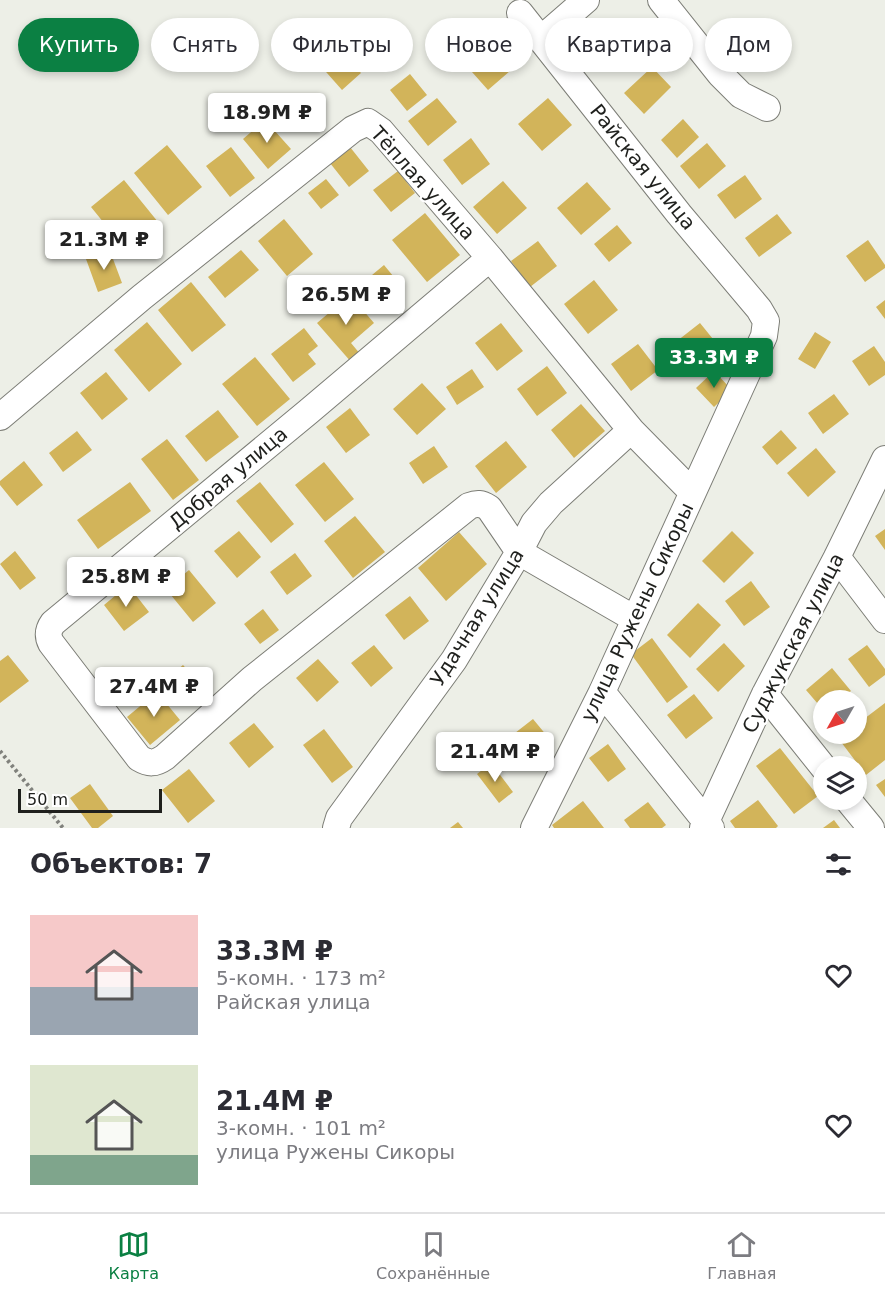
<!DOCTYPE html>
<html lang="ru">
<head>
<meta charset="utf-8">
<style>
  body { margin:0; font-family:"DejaVu Sans",sans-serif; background:#f7f7f7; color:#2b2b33; height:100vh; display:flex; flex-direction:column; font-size:22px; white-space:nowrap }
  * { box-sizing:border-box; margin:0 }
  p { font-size:20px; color:#7c7c81 }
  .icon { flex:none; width:33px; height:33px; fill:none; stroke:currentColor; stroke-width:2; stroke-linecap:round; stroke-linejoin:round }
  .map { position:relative; height:828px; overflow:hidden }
  .details { display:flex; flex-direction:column; background:#fff; flex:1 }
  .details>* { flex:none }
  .hud { position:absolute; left:18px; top:18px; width:849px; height:54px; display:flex; gap:12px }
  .needle { width:39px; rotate:231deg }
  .fabs { position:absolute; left:813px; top:690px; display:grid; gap:12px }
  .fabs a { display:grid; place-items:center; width:54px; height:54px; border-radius:50%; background:#fff; box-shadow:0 3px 9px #0003; font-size:30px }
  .scale { position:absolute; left:18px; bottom:15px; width:144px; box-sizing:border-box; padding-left:6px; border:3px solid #1f201d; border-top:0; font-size:16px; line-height:21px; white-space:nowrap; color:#1f201d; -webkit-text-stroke:4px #fff; paint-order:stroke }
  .price { position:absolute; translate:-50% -51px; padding:0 14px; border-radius:6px; background:#fff; color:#222; font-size:20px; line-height:39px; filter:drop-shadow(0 2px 3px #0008) }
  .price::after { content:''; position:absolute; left:50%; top:36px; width:18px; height:14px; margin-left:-9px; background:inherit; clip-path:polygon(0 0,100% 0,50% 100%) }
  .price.on { background:#0b8043; color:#fff }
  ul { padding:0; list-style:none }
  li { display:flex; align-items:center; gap:18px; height:150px; padding:0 30px }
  li span { display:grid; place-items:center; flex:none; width:168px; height:120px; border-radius:0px; color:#555 }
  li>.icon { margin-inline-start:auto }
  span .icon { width:72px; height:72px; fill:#fffc; stroke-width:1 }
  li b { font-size:26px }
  h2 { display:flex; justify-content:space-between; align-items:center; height:72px; padding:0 30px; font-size:26px }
  .chip { padding:0 21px; border-radius:27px; background:#fff; box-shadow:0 3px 9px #0003; font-size:21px; line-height:54px }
  .chip.on { background:#0b8043; color:#fff }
  .tab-bar { display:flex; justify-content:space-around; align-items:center; height:84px; border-top:2px solid #e1e1e2; background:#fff; font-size:16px; color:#7c7c81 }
  .tab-bar a { display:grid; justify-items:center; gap:3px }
  .tab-bar .on { color:#0b8043 }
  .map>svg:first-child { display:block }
  .building { fill:#d2b45a }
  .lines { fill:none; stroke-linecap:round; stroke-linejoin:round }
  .minor-casing { stroke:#7c7d76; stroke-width:28 }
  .path { stroke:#80817c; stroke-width:4; stroke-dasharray:3 3; stroke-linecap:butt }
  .minor { stroke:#fff; stroke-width:26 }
  .labels { text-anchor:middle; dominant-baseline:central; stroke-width:4.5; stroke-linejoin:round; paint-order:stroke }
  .street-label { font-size:20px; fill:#1f201d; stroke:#fff }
</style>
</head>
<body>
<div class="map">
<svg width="885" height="828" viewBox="0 0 885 828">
  <rect width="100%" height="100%" fill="#edefe7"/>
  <path class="building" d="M494,36L518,64L488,90L464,63Z
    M338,48L361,73L342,90L319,64Z
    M652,67L671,87L644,114L624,93Z
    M410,74L427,95L407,111L390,90Z
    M437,98L457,122L428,146L408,121Z
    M548,98L572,125L542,151L518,124Z
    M683,119L699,137L677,158L661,140Z
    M265,120L291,149L268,169L243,139Z
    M471,138L490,164L462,185L443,160Z
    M707,143L726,166L699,189L680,166Z
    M167,145L202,187L168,215L134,173Z
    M231,147L255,178L230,197L206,166Z
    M350,147L369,171L349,187L330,163Z
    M398,171L415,193L391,212L373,190Z
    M745,175L762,199L735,219L717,195Z
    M326,179L339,195L321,209L308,193Z
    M124,180L158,222L125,249L91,207Z
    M503,181L527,208L497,234L473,207Z
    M587,182L611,209L581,235L557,208Z
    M425,213L460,255L427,282L392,240Z
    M777,214L792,233L759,257L745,238Z
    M284,219L313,254L287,276L258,241Z
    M617,225L632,243L609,262L594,244Z
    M868,240L885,265V268L865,282L846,256Z
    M538,241L557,266L530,287L511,261Z
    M241,250L259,270L225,298L208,277Z
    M110,251L122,283L98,292L86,259Z
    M384,265L403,288L379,308L360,285Z
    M594,280L618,310L588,334L564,304Z
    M191,282L226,325L192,352L158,310Z
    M350,295L374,323L351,343L361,355L352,363L317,323Z
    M885,300V319L876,307Z
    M147,322L182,364L149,392L114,350Z
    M501,323L523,351L497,371L475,343Z
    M700,323L717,344L694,362L677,341Z
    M304,328L318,346L308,354L316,364L293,382L271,354Z
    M815,332L831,342L815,369L798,359Z
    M638,344L658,370L631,391L611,364Z
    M874,346L885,362V375L869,386L852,361Z
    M255,357L290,399L257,426L222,384Z
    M547,366L567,393L537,416L517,389Z
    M472,369L484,387L457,405L446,387Z
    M714,371L732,390L714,407L696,388Z
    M106,372L128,399L102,420L80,393Z
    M422,383L446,409L417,435L393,409Z
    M834,394L849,414L823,434L808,413Z
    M581,404L605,431L574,458L551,430Z
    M350,408L370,435L346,453L326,427Z
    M218,410L239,437L206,462L185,436Z
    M781,430L797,448L777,465L762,447Z
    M77,431L92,450L63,472L49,453Z
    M167,439L199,480L173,500L141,459Z
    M506,441L527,467L496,493L475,466Z
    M434,446L448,467L423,484L409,463Z
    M816,448L836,472L808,497L787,473Z
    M24,461L43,485L17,506L0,485V481Z
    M324,462L354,499L325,522L295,485Z
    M130,482L151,511L98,549L77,520Z
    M260,482L294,524L271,543L236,501Z
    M355,516L385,552L353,578L324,541Z
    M885,529V550L875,536Z
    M239,531L261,557L237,578L214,551Z
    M732,531L754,553L724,583L702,561Z
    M459,532L487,564L446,601L418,568Z
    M15,551L36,578L20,590L0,564Z
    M295,553L312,576L287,595L270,572Z
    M189,570L216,603L193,622L166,589Z
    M751,581L770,607L744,626L725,601Z
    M128,585L149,612L124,631L104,605Z
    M410,596L429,621L404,640L385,615Z
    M698,603L721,625L690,658L667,635Z
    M263,609L279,630L260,644L244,624Z
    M652,638L688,687L667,703L631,654Z
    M724,643L745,666L718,692L696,669Z
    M374,645L393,668L371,687L351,663Z
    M867,645L885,669V675L869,687L848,659Z
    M8,655L29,681L0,703V661Z
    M318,659L339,682L317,702L296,678Z
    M183,665L206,690L187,706L164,681Z
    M832,668L851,691L840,700H824V711L806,690Z
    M157,692L180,720L150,745L127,717Z
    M694,694L713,718L686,739L667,715Z
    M885,703V760L866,775L838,738L845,734H856V725Z
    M533,719L552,742L533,756L515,733Z
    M254,723L274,747L249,768L229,743Z
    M324,729L353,767L332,783L303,745Z
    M608,744L626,769L608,782L589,758Z
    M780,748L818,796L794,814L756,766Z
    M491,763L513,792L499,803L477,774Z
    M189,769L215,801L188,823L162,790Z
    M885,779V797L876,785Z
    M90,784L113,816L98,828H92L70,798Z
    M758,800L778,826L776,828H735L730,821Z
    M583,801L604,828H554L552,825Z
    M648,802L666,825L662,828H630L624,820Z
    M834,820L840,828H823Z
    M458,822L463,828H450Z"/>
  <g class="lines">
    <g class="minor-casing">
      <path id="minor" d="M661,0L720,74L741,95L767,108
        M520,13L679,214L759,309L766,321L764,336L602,692L534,828
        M541,39L586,0
        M490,258L308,412L53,623C48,630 47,635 51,643L139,758C149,764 155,764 165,757L252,679L469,506C477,503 481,503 489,508L519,552L635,619
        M0,417L142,297L353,129L368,122L381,131L490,258L631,430L692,492
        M837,557L885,620
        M602,692L711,828
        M765,694L824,768
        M848,800L871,828
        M336,828L339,818L454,660L519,552L534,523L551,503L631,430
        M703,828L765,694L837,557L885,459"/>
    </g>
    <path class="path" d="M0,751L63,828"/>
    <use href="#minor" class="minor"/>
  </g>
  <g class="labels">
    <g class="street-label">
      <text transform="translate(643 167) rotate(51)">Райская улица</text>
      <text transform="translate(423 183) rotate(48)">Тёплая улица</text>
      <text transform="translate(228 478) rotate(-40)">Добрая улица</text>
      <text transform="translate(637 612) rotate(-65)">улица Ружены Сикоры</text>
      <text transform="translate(477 617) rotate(-58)">Удачная улица</text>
      <text transform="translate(793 643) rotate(-63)">Суджукская улица</text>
    </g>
  </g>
</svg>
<div class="fabs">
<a><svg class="needle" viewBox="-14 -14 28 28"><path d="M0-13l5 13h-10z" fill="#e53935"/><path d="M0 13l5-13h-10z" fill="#7c7c81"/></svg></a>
<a><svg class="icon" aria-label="layers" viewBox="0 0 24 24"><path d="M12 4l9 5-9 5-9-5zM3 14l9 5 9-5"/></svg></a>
</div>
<div class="scale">50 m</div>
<b class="price" style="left:267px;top:144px">18.9M ₽</b>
<b class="price" style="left:104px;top:271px">21.3M ₽</b>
<b class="price" style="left:346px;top:326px">26.5M ₽</b>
<b class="price on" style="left:714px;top:389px">33.3M ₽</b>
<b class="price" style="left:126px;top:608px">25.8M ₽</b>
<b class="price" style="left:154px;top:718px">27.4M ₽</b>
<b class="price" style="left:495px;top:783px">21.4M ₽</b>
<div class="hud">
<a class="chip on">Купить</a>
<a class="chip">Снять</a>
<a class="chip">Фильтры</a>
<a class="chip">Новое</a>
<a class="chip">Квартира</a>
<a class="chip">Дом</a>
</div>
</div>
<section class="details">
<h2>Объектов: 7<svg class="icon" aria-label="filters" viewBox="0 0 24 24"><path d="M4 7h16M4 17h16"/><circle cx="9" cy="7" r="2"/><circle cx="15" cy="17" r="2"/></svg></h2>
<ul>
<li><span style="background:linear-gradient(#f6c9c9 60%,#9aa5b1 0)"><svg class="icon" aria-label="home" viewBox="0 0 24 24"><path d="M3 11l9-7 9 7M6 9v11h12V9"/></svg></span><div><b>33.3M ₽</b><p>5-комн. · 173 m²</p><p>Райская улица</p></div><svg class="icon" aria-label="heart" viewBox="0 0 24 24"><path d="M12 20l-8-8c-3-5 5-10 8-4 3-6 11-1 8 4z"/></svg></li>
<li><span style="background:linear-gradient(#dfe7d0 75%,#7fa58c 0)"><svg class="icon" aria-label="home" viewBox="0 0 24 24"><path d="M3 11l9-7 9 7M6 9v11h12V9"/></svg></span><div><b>21.4M ₽</b><p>3-комн. · 101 m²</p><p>улица Ружены Сикоры</p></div><svg class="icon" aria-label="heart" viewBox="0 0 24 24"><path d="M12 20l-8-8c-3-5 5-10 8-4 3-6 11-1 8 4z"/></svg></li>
</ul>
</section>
<nav class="tab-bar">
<a class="on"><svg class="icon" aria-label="map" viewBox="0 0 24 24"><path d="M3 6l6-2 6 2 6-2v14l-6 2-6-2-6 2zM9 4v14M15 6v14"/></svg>Карта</a>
<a><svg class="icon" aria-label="saved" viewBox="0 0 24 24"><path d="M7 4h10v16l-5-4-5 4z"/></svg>Сохранённые</a>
<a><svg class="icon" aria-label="home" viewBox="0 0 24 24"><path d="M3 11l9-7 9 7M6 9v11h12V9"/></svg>Главная</a>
</nav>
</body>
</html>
